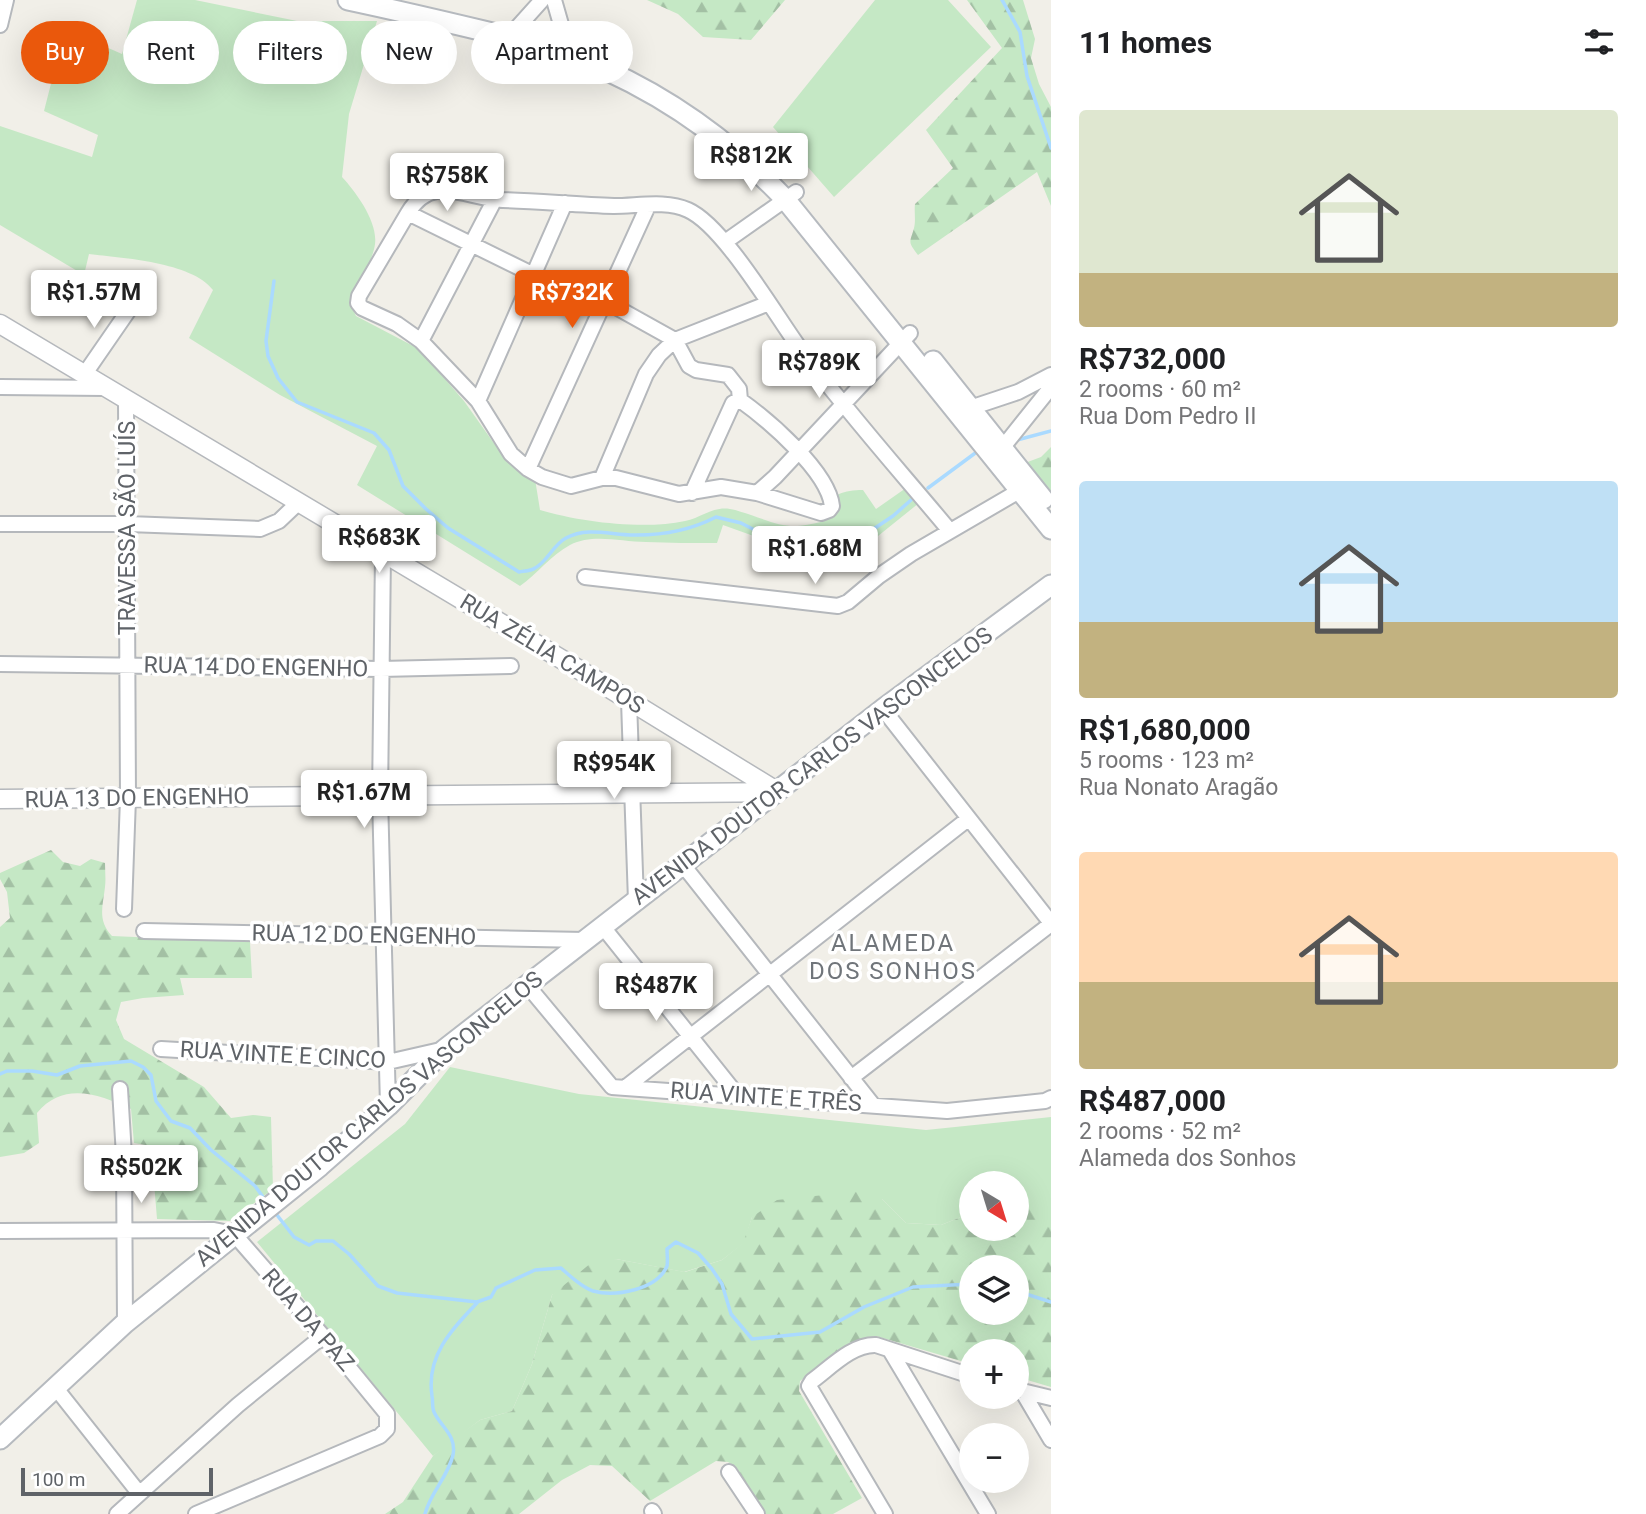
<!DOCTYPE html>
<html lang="en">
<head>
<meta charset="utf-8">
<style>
  body { margin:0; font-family:Roboto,sans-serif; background:#f6f6f6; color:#202124; height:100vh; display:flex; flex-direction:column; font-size:26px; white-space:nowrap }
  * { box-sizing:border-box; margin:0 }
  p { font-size:23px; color:#757577 }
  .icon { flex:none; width:38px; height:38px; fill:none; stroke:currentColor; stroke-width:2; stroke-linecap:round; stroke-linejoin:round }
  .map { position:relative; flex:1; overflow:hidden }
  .details { display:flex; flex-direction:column; background:#fff; width:595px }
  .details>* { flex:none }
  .guide { position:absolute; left:21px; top:21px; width:665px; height:63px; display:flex; gap:14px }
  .needle { width:46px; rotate:142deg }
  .fabs { position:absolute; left:959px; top:1171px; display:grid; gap:14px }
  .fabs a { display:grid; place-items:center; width:70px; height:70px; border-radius:50%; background:#fff; box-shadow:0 7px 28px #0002; font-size:35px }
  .scale { position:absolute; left:21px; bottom:18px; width:192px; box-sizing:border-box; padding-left:7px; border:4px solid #5f6368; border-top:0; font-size:19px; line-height:24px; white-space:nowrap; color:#5f6368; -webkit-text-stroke:5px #fff; paint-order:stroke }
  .price { position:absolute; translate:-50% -60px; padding:0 16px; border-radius:7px; background:#fff; color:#222; font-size:23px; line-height:46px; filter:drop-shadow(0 2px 4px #0008) }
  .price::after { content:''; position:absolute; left:50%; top:42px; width:21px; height:16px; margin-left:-10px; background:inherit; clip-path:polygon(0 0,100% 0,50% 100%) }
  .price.selected { background:#ea580c; color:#fff }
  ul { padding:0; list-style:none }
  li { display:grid; align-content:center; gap:14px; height:371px; padding:0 28px }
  li span { display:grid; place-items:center; height:217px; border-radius:7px; color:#555 }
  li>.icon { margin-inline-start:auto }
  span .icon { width:126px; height:126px; fill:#fffc; stroke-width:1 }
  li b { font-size:30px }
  h2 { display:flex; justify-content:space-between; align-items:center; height:84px; padding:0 28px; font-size:30px }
  .chip { padding:0 24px; border-radius:32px; background:#fff; box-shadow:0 7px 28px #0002; font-size:24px; line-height:63px }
  .chip.selected { background:#ea580c; color:#fff }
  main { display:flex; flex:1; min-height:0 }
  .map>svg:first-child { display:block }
  .grass { fill:#c5e8c5 }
  .forest { fill:url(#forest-firs); fill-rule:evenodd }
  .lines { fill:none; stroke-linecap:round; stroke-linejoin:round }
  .stream { stroke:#aadaff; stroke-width:3.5 }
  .minor-casing { stroke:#b5b8bc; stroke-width:18 }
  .tertiary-casing { stroke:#b5b8bc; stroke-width:21 }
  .secondary-casing { stroke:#b6babf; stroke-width:23 }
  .minor { stroke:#fff; stroke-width:14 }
  .tertiary { stroke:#fff; stroke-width:18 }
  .secondary { stroke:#fff; stroke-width:19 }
  .labels { text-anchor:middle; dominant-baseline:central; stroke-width:7; stroke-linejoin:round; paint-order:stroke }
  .street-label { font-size:23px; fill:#5f6368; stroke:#fff }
  .neighbourhood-label { font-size:24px; letter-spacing:2px; fill:#70757a; stroke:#fff }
</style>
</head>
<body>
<main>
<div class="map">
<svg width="1051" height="1514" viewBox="0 0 1051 1514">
  <defs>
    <pattern id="forest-firs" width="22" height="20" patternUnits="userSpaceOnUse" patternTransform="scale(1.75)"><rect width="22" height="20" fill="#c5e8c5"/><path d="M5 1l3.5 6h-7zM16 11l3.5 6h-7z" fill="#a3c0a4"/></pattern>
  </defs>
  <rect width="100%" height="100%" fill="#f1efe8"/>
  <path class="grass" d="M137,0H195L297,21H377L349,114L342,177C356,192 378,222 375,244C373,260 357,289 351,305L356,316L419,349L464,401L498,449L517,470L535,479L540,510C580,522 644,530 685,521C701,518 713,506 730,509C737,510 744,513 751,515C782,526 791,530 824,521C826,496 840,490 863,490L876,509L906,488L919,503L847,561L795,551L723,525L717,543C693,543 669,543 646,542C621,542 593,533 570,545C551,555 537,574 520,586L357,485L377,446L280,395L189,338L213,290C192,262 122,258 89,254L84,275L0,225V126L92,157L98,135L44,111L65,29L122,54Z
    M875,0H948L991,47L834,197L773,127Z
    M450,1067L579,1094L926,1130L1051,1117V1207H1017V1183H971V1213L941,1225L906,1223L882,1199L752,1217L744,1243L722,1260L684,1272L616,1259L552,1295L532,1364L512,1411L480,1420L433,1456L257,1242L405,1124Z"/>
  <path class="forest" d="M647,0H785L751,40L703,37L678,14Z
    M967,0H1023L1035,39L1031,58L1039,84L1051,107V206L1037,172L918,255C907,241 910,243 914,228C916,221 914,211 915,204L953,168L926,130L1002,48Z
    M1051,447V495L1025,463L1041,457Z
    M51,850L63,862L80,866L91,859L105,863C105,871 106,879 105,887C103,906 97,920 112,936L250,942L252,978H180L184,995L143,998L121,1002L116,1020L124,1039L204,1087L231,1118L253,1115L271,1117L273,1189L230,1221L157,1219L151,1146L134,1143L131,1109C99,1094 63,1081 37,1113L39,1143L24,1153L0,1157V927L10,918L7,892L0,879V873Z
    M862,1191L882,1199L906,1223L941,1225L971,1213V1228H1017V1207H1051V1387L1017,1377V1351H971V1364L876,1336L851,1343L800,1381L799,1391L862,1498L833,1514H766L736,1467L728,1462L716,1461L650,1501L612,1466L590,1465L562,1480L519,1514H385L403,1502L433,1456L448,1443L480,1420L512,1411L532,1364L552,1295L591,1263L616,1259L685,1272L722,1260L743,1243L752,1217L777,1200ZM971,1267H1017V1312H971Z"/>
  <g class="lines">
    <path class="stream" d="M1002,0L1020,32L1027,76L1051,148
      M274,281L266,341L268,356L278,378L297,402L374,433L389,450L403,486L426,509L448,528L519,572C524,571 531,571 535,568C547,562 553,545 566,538C589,526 613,536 637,535C665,535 691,530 716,517L741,523L770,538L788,544L827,550L840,547L863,536L893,516L911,500
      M1017,440L1051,431
      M928,488L978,451
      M0,1074L7,1071H32L57,1075L80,1066L131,1061L143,1067L151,1075L156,1101L171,1121L190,1128L211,1150L255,1186L263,1197
      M277,1215L294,1237L309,1245L316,1241H333L349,1254L378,1286L397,1293L477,1302L491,1297L496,1288L535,1270L561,1268C570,1276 581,1287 593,1291C615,1297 657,1290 667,1266C668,1262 667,1254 667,1249L676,1242L698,1253L712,1269L722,1284L731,1314L752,1339L820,1332L864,1307L913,1287L971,1284
      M1017,1291L1051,1302
      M425,1514C430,1493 448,1477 453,1455C457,1435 440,1426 434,1412C432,1408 433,1401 432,1396C426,1356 451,1330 477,1303"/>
    <g class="minor-casing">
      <path id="minor" d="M554,0L566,42L563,53
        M0,25L6,0
        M513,38L516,29L542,0
        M408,213L534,275L605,301L675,340L689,366L696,370L728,375L739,389L740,400C768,420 828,471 832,506L829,510L821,513L757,493L721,487L679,494L616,478H602L571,486L542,477L528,469L511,454L478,401L421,341L397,324L362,308L358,303L359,296L408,213C432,173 465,198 503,200C540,201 577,205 614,206C638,206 666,200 688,210C724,226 776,316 801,350C847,412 900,471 950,531
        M725,242L796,192
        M421,341L495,199
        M84,375L133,304
        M0,387L105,388
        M478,401L565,203
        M966,411L970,408L1018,392L1051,375
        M996,453L1003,447L1051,387
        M528,469L648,206
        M602,478L646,374L659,355L675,340L769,303
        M692,493L733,403L740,400
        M757,493L775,477L910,333
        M0,524H128L260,529L279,521L298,503
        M383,554L380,796L388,1106
        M585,577L838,606L848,602L879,576L911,554L1026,487
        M0,664L381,669L511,666
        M629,701L636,901
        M883,709L1051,923
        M683,865L873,1105
        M124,909L128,798L126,400
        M603,927L738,1096
        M144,931L585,940
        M527,985L612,1087L947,1111L1045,1101L1051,1098
        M161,1049L388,1062L445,1049
        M851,1078L1051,924
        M626,1087L968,819
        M120,1089L124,1156L125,1323
        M0,1231L214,1230L234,1234L323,1336L387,1414V1429L380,1436L196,1514
        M891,1352L988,1514
        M55,1387L139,1493
        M1018,1390L1051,1398
        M1022,1391L1051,1440
        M729,1472L757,1514
        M652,1511L654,1514
        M117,1514L238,1405L323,1336
        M885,1514L809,1386L812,1381C830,1368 852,1344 876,1345L971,1376"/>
    </g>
    <g class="tertiary-casing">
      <path id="tertiary" d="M0,324L578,669L778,792
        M0,799L778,792"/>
    </g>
    <g class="secondary-casing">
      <path id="secondary" d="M348,0C395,10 442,21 488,32C519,40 551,47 580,59C658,90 728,139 785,199L1051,529
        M933,361L1043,499
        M0,1439L125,1323L320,1166L388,1106L445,1049L883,709L1051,585"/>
    </g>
    <use href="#minor" class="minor"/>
    <use href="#tertiary" class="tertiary"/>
    <use href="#secondary" class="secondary"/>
  </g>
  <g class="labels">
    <g class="street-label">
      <text transform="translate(127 528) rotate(-90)">TRAVESSA SÃO LUÍS</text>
      <text transform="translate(552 654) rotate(31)">RUA ZÉLIA CAMPOS</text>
      <text transform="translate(256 667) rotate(1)">RUA 14 DO ENGENHO</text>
      <text transform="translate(812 766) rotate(-37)">AVENIDA DOUTOR CARLOS VASCONCELOS</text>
      <text transform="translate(137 798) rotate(-1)">RUA 13 DO ENGENHO</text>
      <text transform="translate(364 935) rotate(1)">RUA 12 DO ENGENHO</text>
      <text transform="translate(283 1055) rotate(3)">RUA VINTE E CINCO</text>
      <text transform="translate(766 1097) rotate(4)">RUA VINTE E TRÊS</text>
      <text transform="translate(369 1119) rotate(-40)">AVENIDA DOUTOR CARLOS VASCONCELOS</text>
      <text transform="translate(308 1320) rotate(49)">RUA DA PAZ</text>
    </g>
    <g class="neighbourhood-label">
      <text x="893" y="943">ALAMEDA<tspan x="893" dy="28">DOS SONHOS</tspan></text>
    </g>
  </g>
</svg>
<div class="fabs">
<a><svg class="needle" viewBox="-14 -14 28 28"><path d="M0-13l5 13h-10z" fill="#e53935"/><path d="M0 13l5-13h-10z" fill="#757577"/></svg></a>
<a><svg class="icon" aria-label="layers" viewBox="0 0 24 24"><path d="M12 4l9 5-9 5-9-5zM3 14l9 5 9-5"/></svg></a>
<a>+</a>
<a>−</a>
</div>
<div class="scale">100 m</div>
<b class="price" style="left:751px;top:193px">R$812K</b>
<b class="price" style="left:447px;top:213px">R$758K</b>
<b class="price" style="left:94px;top:330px">R$1.57M</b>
<b class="price selected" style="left:572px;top:330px">R$732K</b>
<b class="price" style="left:819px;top:400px">R$789K</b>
<b class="price" style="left:379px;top:575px">R$683K</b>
<b class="price" style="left:815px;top:586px">R$1.68M</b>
<b class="price" style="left:614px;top:801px">R$954K</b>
<b class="price" style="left:364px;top:830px">R$1.67M</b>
<b class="price" style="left:656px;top:1023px">R$487K</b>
<b class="price" style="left:141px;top:1205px">R$502K</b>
<div class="guide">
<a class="chip selected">Buy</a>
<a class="chip">Rent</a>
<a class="chip">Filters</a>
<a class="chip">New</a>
<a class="chip">Apartment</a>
</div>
</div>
<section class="details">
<h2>11 homes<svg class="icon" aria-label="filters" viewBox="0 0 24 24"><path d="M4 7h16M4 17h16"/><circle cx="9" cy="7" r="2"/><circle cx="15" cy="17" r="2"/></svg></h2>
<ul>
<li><span style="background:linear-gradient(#dfe7d0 75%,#c2b280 0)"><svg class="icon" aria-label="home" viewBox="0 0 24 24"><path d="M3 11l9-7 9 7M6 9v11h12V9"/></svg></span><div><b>R$732,000</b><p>2 rooms · 60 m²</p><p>Rua Dom Pedro II</p></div></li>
<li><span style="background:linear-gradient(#bfe0f5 65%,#c2b280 0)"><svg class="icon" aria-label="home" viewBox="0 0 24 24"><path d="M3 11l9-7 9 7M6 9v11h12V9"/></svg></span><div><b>R$1,680,000</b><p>5 rooms · 123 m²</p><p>Rua Nonato Aragão</p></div></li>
<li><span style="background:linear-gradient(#ffd9b3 60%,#c2b280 0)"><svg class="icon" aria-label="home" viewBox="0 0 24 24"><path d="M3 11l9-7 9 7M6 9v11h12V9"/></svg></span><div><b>R$487,000</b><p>2 rooms · 52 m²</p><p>Alameda dos Sonhos</p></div></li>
</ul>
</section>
</main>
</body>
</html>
